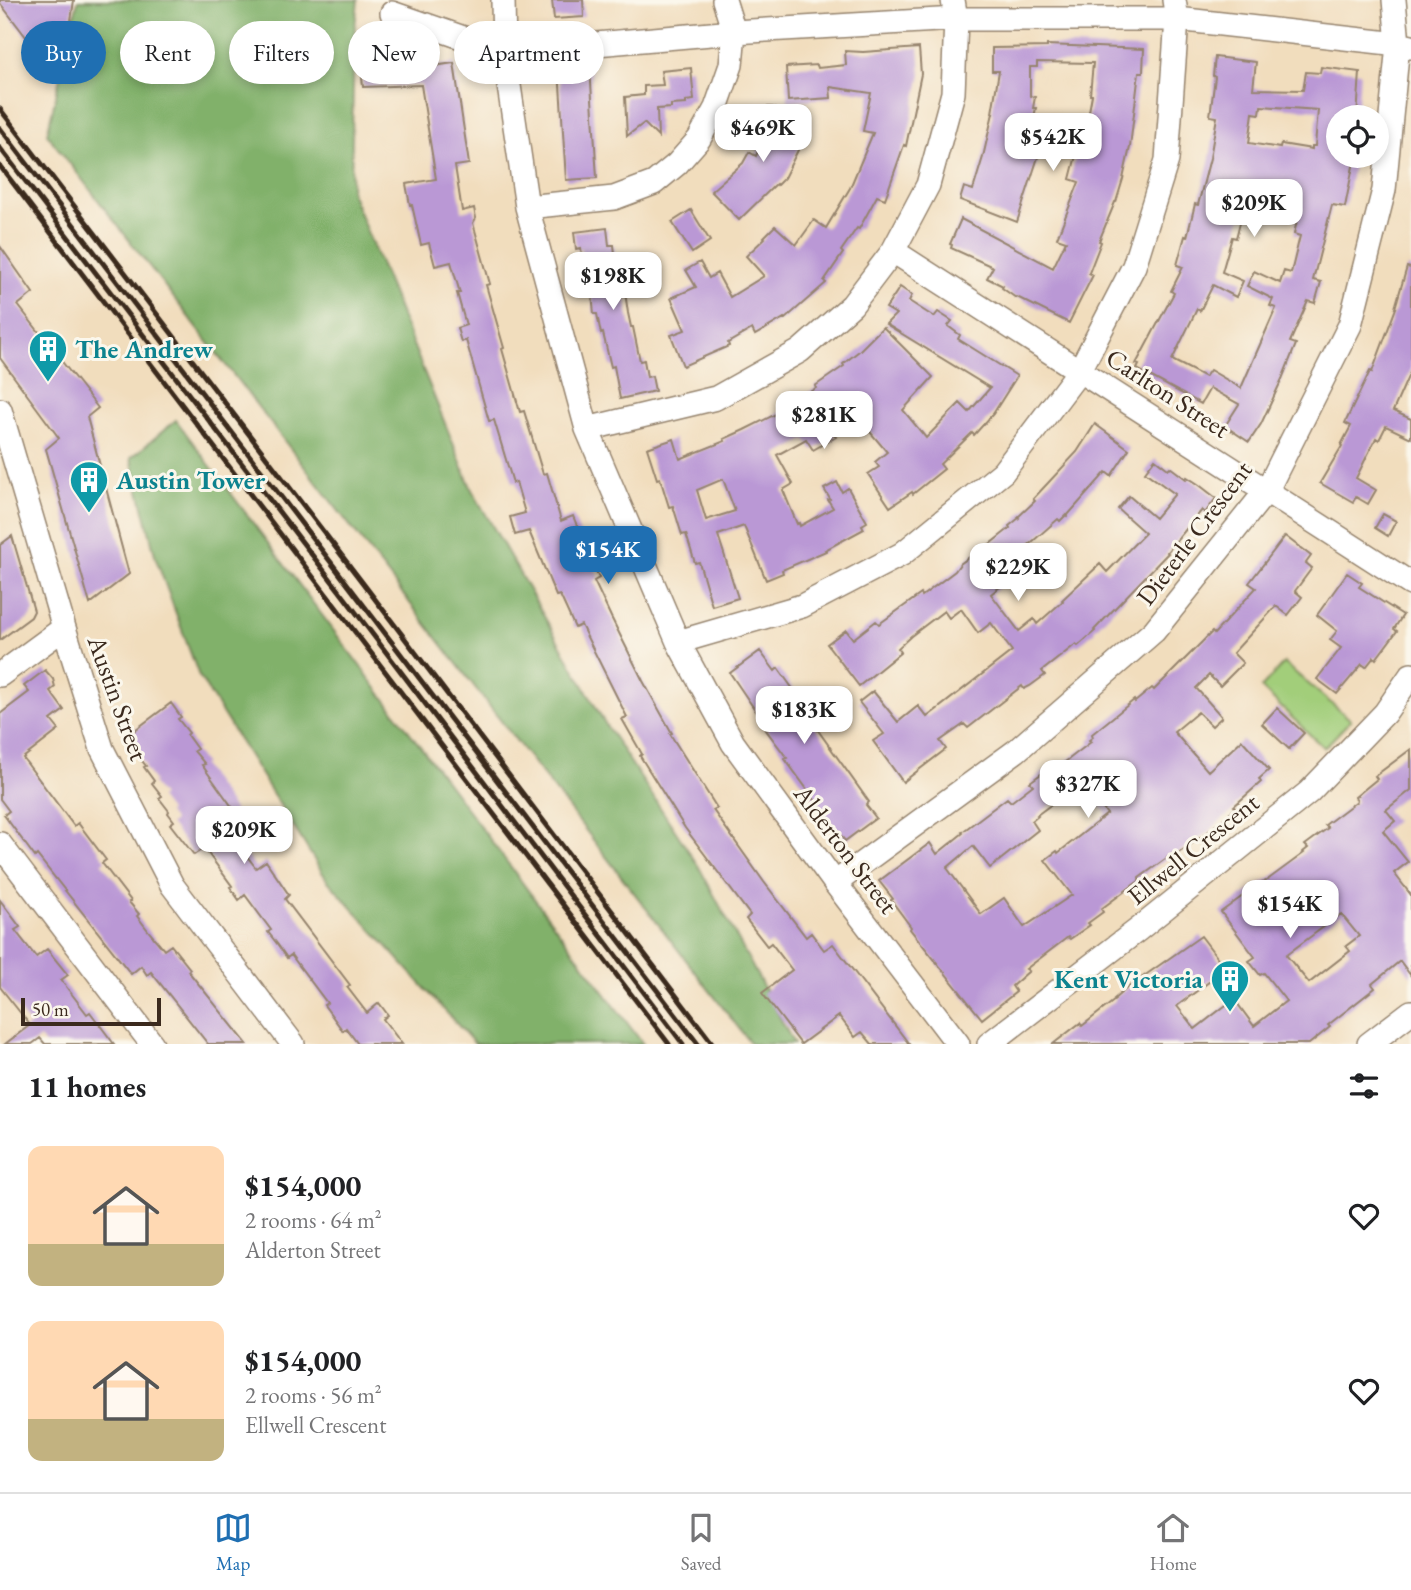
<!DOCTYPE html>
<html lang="en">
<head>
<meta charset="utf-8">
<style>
  body { margin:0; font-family:"EB Garamond",serif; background:#f6f6f6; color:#202124; height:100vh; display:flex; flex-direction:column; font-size:26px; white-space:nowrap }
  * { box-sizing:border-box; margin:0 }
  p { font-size:23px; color:#757577 }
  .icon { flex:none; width:38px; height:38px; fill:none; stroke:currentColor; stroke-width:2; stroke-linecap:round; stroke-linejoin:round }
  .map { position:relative; height:1044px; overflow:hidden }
  .sheet { display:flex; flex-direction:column; background:#fff; flex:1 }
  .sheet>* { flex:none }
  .hud { position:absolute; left:21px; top:21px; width:700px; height:63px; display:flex; gap:14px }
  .controls { position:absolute; left:1326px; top:105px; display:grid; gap:14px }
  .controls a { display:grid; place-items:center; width:63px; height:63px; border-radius:50%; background:#fff; box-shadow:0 4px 10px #0003; font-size:35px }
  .scale { position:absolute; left:21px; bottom:18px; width:140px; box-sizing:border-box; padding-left:7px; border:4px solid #3b2a1e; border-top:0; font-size:19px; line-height:24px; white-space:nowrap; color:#3b2a1e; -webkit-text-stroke:5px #fbf7ec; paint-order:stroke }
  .price { position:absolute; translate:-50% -60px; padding:0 16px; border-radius:14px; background:#fff; color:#222; font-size:23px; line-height:46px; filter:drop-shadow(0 2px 4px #0008) }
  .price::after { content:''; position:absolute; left:50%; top:42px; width:21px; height:16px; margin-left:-10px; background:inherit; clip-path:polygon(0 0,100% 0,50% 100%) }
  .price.current { background:#1f6fb2; color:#fff }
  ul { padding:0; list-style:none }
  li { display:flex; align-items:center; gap:21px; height:175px; padding:0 28px }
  li span { display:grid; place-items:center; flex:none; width:196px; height:140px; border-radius:14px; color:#555 }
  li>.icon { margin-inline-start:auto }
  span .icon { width:84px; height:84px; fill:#fffc; stroke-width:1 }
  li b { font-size:30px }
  h2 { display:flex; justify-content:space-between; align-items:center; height:84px; padding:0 28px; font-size:30px }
  .pill { padding:0 24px; border-radius:32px; background:#fff; box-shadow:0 4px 10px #0003; font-size:24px; line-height:63px }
  .pill.current { background:#1f6fb2; color:#fff }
  .tabs { display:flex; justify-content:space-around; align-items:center; height:98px; border-top:2px solid #e0e0e0; background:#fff; font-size:19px; color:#757577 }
  .tabs a { display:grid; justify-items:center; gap:4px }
  .tabs .current { color:#1f6fb2 }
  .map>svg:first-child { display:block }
  .green { fill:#a2ce7a; stroke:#6e7c4c; stroke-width:2 }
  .forest { fill:#81b16a; stroke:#5e6e44; stroke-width:2 }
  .building { fill:#ba98d5; fill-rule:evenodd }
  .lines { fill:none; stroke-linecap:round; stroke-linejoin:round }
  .minor-casing { stroke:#96846e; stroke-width:26 }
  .minor { stroke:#fff; stroke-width:23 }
  .rail { stroke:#3b2a1e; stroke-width:5 }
  .labels { text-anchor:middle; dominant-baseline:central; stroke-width:6; stroke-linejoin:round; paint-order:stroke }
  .culture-label { font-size:26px; font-weight:bold; fill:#0d838f; stroke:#fbf7ec; text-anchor:start }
  .street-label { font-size:26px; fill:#3b2a1e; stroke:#fbf7ec }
</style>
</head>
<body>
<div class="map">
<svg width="1411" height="1044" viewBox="0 0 1411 1044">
  <rect width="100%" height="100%" fill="#fbf7ec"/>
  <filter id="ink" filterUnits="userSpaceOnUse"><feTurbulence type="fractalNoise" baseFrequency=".0143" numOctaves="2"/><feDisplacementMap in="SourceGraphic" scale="14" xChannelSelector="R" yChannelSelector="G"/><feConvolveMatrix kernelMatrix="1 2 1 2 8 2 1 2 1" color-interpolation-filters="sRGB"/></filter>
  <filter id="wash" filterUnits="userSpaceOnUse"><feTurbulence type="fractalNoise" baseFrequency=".00686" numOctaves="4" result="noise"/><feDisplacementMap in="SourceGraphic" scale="28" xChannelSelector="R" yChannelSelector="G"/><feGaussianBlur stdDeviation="1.57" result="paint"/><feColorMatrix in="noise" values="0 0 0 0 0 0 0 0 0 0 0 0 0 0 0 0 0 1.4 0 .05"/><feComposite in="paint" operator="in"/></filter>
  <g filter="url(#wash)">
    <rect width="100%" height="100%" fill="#f1ddbd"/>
    <path class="green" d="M1284,663L1351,720L1324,748L1261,688Z"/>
    <path class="forest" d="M78,0H358L354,37L351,192L472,490L606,725L699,867L794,1044H751L47,134Z
      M176,420L643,1044H475L327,880L199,676L156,559L131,458Z"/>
    <g id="blocks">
      <path class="building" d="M0,0H74L65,63L53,72L0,3Z
        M552,0H583L584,17L554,19Z
        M1047,45L1144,49L1143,72H1139L1130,147L1123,179L1116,202H1115L1099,241L1101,242L1089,273L1093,275L1069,323L1017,297L1016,298L1002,288L1003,286L987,278L993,267L951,248L952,245L950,244L961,219L1053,268L1066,241L1057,238L1079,182L1070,179L1079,144L1083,145L1092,95H1090L1093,63L1037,62V67H1030V96L1035,97L1033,108H1036L1027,147L1040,151L1017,222L960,200L964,187L973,190L983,157L993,113H992L999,71H992V48L1047,47Z
        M919,48L921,74L906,146L904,145L885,199L877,196L859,229L857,228L841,251L843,253L824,281L826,283L785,319L784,318L755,335L752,329L728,343L729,346L683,366L671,335L685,330L671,298L696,287L686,270L700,262L709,278L717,273L730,297L764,276L746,256L765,238L764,237L775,226L796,245L814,220L826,228L850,188L873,133L863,131L871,93L830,87L831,98L788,101L786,67L817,65L818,68L846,65L845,51L863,52Z
        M367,51H383V57H400L401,71L454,63L469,164L455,166L462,211L474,208L476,218L473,223L490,284L486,285L504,348L502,349L520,412L524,411L543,474L547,473L561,521L573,516L599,578L594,581L611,617L643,681L672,733L670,734L717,808L713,810L764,882L806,937L811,933L824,950L833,944L909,1044H872L862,1032L855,1037L839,1016L801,1044L762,993L792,970L771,943L767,946L746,919L750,915L685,828L640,756L642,754L622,719L627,717L581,625L575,628L560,595L556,596L529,531L515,535L510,517L525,513L516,482L513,483L494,420L489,421L466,340L461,342L457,328L466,325L457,293H460L451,262L435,266L429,243L421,245L412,205H410L406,184L436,179L421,85L363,87L362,77L368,76Z
        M1215,57L1256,62L1253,89L1303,90L1306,72L1320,73L1321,67L1360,72L1357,117H1339V156H1355L1345,207L1332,205L1313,280L1321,282L1315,303L1308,301L1290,342L1296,344L1282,379L1261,424L1249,442L1225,426L1239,404L1210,388L1201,404L1137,369L1139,365L1136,364L1174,293L1171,291L1183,267L1177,265L1185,236L1187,237L1195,204L1198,205L1210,158L1217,117L1210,116L1215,77L1213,76ZM1261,106L1318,110L1315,146H1312V149L1281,144L1280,148L1249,143L1253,113L1260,114ZM1247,196L1301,203L1294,234L1300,236L1291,273L1284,271L1280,283L1254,271L1247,286L1273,299L1270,306L1276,308L1241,388L1210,370L1205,377L1172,360L1197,309L1200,311L1213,285L1236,297L1243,281L1222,272L1232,237L1236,238Z
        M590,67L597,178L566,180L559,69Z
        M691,68L694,100L686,101V104L671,105V108L657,109L658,137L644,123L627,136L625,97L644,95V86L663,85L661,71Z
        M766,107H772L806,121L797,144L800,146L784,178L777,185L776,184L739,220L711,191L743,163L749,152L756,156L769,127L759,123Z
        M691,210L710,241L692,253L672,222Z
        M607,228L609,245H614L618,279L623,278L628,313L631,327H633L640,361L644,360L647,377L652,376L655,391L620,399L614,366L611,367L603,333L601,334L597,314H594L591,282L586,283L581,248L576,249L574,232Z
        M0,246L33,293L18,305L98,408L87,417L129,574L90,604L46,449L59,438L0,358Z
        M1407,267L1411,268V370L1393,411L1411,419V438L1386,426L1379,440L1376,438L1356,478L1376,490L1368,504L1356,497L1353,502L1320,483L1342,446L1341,445L1351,426L1345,423L1370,371L1372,372L1396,308H1395Z
        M900,287L912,295L909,301L934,317L938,312L952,321L948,326L960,335L958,339L1017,376L993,414L974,435L972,433L940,464L944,469L913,494L912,492L890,507L868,474L879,467L875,462L887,452L855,414L832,431L836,437L813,450L806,439L777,455L793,484L783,490L797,524L799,523L800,526L833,508L828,500L830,499L824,489L837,482L842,492L848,488L867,522L862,525L864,529L825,550L826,551L782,570L783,573L766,580L744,526L718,535L738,598L712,606L699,562L695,563L686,534L682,535L673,506L669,507L660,478L657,479L647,448L674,439L680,459L725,441L724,439L744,430L788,408L787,406L816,388L815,386L844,366L843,364L859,351L883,327L933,377L903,410L926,438L960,403L969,412L990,388L886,324L896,314L886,308ZM723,479L735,511L706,520L697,490Z
        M1095,424L1129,449L1111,476L1106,472L1067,516L1066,515L1060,521L1058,519L1024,549L1030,556L998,583L1001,586L991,594L1019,631L1034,619L1037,624L1063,601L1062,600L1100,564L1107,572L1145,533L1118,509L1129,496L1155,518L1175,494L1145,472L1155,459L1168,469L1170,467L1186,479L1187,477L1198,484L1216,498L1205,513L1202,510L1167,552L1168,553L1094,630L1095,631L1078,646L1076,644L1042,671L1045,675L1030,686L1024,689L1022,686L968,728L964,724L940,741L946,749L903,782L873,741L884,734L859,702L873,691L898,722L918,706L927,717L1012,651L991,623L978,633L961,609L949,618L944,611L911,636L898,648L901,652L859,686L827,644L846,630L853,639L876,621L879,624L921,594L922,596L955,571L960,564L975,553L976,555L1010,528L1009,526L1019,518L1018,517L1035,501L1033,499L1077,452Z
        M1383,514L1396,521L1388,536L1375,528Z
        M12,536L34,611L31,617L0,640V545Z
        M1285,536L1311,556L1306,563L1312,568L1295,591L1302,597L1288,615L1276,606L1233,653L1243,663L1220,686L1209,675L1196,688L1222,717L1212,726L1198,712L1174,732L1208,771L1242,740L1269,770L1259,779L1261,782L1234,806L1236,808L1207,833L1177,854L1175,852L1139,878L1140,880L1101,909L1103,912L1088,923L1090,925L1070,939L1068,937L1026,969L1029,971L1012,986L1016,992L982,1019L910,929L911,927L891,900L893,899L879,881L930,843L937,854L963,833L962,832L1007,798L1011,802L1033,785L1030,782L1045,771L1047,774L1055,768L1056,769L1091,742L1089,740L1093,737L1092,734L1134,700L1135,702L1152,688L1154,690L1212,632L1214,634L1256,588L1249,583ZM1086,787L1107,814L1058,853L1057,851L1045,860L1072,895L1024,927L1004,898L981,914L947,868L973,846L990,868L1038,830L1032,821L1038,816L1037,815L1060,798L1064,804Z
        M1347,573L1362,583L1359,587L1403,615L1394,629L1397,631L1376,659L1374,657L1366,667L1362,664L1337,694L1317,679L1341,648L1330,640L1337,631L1317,615Z
        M760,651L775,671L778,668L803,703L800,705L869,802L866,805L876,818L845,841L785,759L787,758L766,730L768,729L730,673Z
        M45,670L53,679L55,687L50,691L64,710L51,720L59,730L23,758L74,826L78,823L106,860L102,863L131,901L129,902L139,914L137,916L150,933L164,950L171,945L190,969L188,971L247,1044H208L151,972L147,975L141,966L131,974L37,855L35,857L4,815L9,811L0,799V714L29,692L24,686Z
        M171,703L181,717L178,719L189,733L187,735L197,749L194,751L205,764L202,765L235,811L232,813L238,822L231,828L240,840L237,843L256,868L266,861L289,895L285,899L350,985L347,987L367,1013L379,1003L388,1015L383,1019L402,1044H358L346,1028L343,1031L324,1005L327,1003L291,955L287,958L278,945L268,932L271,930L245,895L239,900L230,887L232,886L204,848L194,855L170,824L174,821L168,813L169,811L159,798L162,796L152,783L154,781L144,767L146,766L135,752L138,750L127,736Z
        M1277,708L1304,733L1289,749L1262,724Z
        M1411,749V790L1386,810L1395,821L1383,831L1408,862L1394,873L1411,895V976L1400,961L1372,984L1375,988L1328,1025L1330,1027L1309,1044H1053L1080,1023L1082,1026L1115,1000L1114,999L1127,988L1201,936L1226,969L1177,1006L1195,1029L1234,999L1254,1026L1286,1001L1264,973L1260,975L1249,961L1255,957L1221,912L1255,887L1266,881L1304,853L1303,852L1308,848L1305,845L1328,828L1325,825L1357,801L1355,797L1377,779L1375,776ZM1341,914L1359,936L1346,946L1350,951L1309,983L1286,955Z
        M0,900L20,927L15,930L36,957L47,949L68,975L61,980L87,1014L90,1012L114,1044H45L40,1038L32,1044H5L30,1025L0,987Z"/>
    </g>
  </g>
  <g filter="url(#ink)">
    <use href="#blocks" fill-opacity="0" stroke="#96846e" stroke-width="2"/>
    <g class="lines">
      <g class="minor-casing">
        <path id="minor" d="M503,0L504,52L527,207L587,429L678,642L733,743L835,883L958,1044
          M392,13L504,52L734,32L956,19H1177L1398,44L1411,47
          M527,207L614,198L654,183L677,164L699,139L716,108L731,65L734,32L724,0
          M893,251L1411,584
          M0,410L64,628L102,749L172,885L293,1044
          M587,429L716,398L800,351L852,305L893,251L928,185L953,93L956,19L953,0
          M678,642L802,606L902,554L1003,472L1080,370L1134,266L1167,160L1177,19L1174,0
          M0,675L64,628
          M0,844L152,1044
          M835,883L1016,751L1154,631L1267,490L1350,325L1384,190L1398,44L1394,0
          M989,1044L1139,929L1309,792L1385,713L1411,675
          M1369,1044L1411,1012"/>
      </g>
      <use href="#minor" class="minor"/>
      <path class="rail" d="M0,109L362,582L713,1044
        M0,128L698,1044
        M0,148L345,598L683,1044
        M0,166L669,1044"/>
    </g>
  </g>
  <defs>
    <g id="building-pin" transform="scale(2.0125)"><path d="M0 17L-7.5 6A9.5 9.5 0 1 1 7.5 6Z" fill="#0f9aa8" stroke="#fbf7ec"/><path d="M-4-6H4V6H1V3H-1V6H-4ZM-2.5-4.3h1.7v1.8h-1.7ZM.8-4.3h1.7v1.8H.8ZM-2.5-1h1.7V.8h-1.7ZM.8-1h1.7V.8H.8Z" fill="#fff"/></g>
  </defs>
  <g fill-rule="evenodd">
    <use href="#building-pin" x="48" y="349"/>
    <use href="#building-pin" x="89" y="480"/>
    <use href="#building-pin" x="1230" y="979"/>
  </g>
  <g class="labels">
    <g class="culture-label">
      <text x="75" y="349">The Andrew</text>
      <text x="116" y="480">Austin Tower</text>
      <text x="1203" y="979" text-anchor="end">Kent Victoria</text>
    </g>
    <g class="street-label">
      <text transform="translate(1168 393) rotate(33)">Carlton Street</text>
      <text transform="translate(1194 533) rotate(-53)">Dieterle Crescent</text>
      <text transform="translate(118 698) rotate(70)">Austin Street</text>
      <text transform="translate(846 849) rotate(53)">Alderton Street</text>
      <text transform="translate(1193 849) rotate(-39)">Ellwell Crescent</text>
    </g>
  </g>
</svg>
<div class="controls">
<a><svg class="icon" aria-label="locate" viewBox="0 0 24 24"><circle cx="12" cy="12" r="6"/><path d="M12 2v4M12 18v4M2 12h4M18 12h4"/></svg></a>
</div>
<div class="scale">50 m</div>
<b class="price" style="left:763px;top:164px">$469K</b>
<b class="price" style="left:1053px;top:173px">$542K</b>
<b class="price" style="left:1254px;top:239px">$209K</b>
<b class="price" style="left:613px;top:312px">$198K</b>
<b class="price" style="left:824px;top:451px">$281K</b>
<b class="price current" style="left:608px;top:586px">$154K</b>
<b class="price" style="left:1018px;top:603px">$229K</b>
<b class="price" style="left:804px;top:746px">$183K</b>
<b class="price" style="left:1088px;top:820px">$327K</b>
<b class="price" style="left:244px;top:866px">$209K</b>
<b class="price" style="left:1290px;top:940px">$154K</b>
<div class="hud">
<a class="pill current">Buy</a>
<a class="pill">Rent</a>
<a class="pill">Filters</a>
<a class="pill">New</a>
<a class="pill">Apartment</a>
</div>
</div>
<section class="sheet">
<h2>11 homes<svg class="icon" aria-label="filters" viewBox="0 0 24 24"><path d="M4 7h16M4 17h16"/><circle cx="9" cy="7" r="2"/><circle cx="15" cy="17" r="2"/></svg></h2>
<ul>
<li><span style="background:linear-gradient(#ffd9b3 70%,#c2b280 0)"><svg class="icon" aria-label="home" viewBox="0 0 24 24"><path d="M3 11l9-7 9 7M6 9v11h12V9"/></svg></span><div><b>$154,000</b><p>2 rooms · 64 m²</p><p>Alderton Street</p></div><svg class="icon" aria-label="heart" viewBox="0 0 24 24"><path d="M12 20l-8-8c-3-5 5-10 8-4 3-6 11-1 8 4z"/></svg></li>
<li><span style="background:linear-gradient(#ffd9b3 70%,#c2b280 0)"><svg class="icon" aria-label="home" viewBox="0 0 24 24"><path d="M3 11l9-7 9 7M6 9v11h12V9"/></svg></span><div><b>$154,000</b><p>2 rooms · 56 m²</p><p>Ellwell Crescent</p></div><svg class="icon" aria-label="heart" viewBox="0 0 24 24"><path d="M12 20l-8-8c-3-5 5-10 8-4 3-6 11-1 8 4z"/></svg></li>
</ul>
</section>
<nav class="tabs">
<a class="current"><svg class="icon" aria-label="map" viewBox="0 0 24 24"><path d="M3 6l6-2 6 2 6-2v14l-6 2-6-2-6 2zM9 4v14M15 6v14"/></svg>Map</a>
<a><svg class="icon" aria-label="saved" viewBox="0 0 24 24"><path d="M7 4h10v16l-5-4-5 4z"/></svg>Saved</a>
<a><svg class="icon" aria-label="home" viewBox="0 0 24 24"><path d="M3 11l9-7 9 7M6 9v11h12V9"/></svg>Home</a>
</nav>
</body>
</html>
